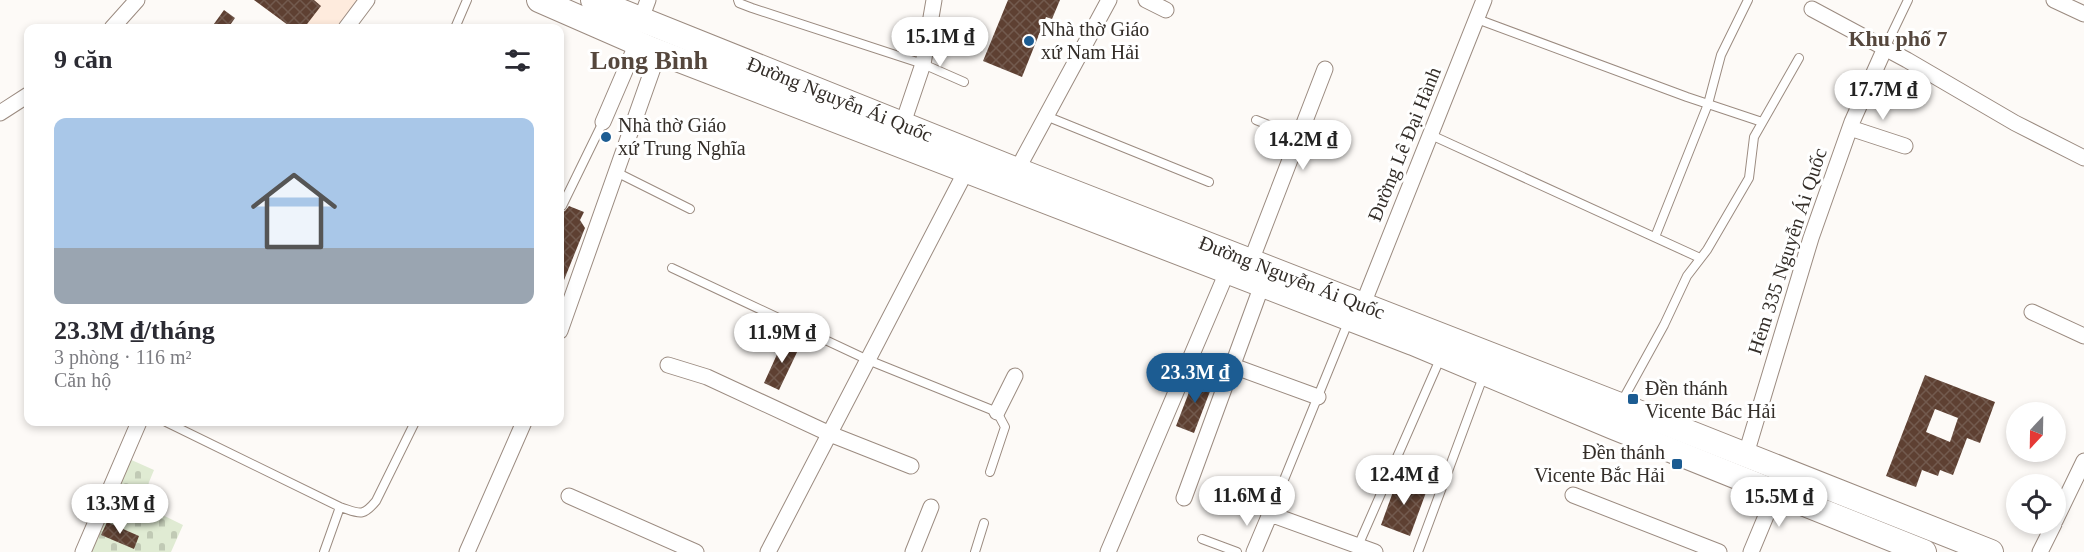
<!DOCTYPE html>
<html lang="vi">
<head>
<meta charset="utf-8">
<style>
  body { margin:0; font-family:"Times New Roman",serif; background:#f7f7f7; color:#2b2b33; height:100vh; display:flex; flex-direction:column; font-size:22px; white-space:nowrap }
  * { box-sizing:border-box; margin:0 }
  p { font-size:20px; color:#7c7c81 }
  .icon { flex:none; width:33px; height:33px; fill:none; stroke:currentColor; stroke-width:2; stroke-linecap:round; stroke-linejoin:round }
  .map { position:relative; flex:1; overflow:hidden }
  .side { position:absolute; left:24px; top:24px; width:540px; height:402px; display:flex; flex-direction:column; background:#fff; border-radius:12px; box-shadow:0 3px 9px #0003 }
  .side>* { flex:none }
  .needle { width:39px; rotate:202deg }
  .fabs { position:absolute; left:2006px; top:402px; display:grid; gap:12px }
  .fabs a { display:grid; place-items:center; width:60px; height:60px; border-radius:50%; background:#fff; box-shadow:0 3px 9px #0003; font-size:30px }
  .price { position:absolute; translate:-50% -51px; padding:0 14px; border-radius:21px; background:#fff; color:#222; font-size:20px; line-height:39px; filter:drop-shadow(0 2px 3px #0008) }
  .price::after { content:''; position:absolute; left:50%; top:36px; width:18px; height:14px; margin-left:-9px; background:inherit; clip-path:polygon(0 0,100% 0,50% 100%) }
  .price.current { background:#1c5c92; color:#fff }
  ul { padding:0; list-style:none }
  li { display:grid; align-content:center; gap:12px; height:318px; padding:0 30px }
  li+li { border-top:2px solid #e1e1e2 }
  li span { display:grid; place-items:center; height:186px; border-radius:12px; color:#555 }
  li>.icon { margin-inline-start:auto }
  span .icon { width:108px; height:108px; fill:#fffc; stroke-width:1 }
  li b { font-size:26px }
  h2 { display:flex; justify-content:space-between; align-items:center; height:72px; padding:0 30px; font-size:26px }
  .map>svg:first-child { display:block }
  .built { fill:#feebdd }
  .cemetery { fill:url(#cemetery-stones) }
  .building { fill:url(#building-cross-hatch); fill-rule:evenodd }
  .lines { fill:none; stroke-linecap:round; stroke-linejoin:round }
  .lane-casing { stroke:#9b8b80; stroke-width:10 }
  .street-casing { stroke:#9b8b80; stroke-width:17 }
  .primary-casing { stroke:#9b8b80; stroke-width:26 }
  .lane { stroke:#fff; stroke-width:8 }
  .street { stroke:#fff; stroke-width:15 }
  .primary { stroke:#fff; stroke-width:24 }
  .poi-dot { fill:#1c5c92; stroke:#fff; stroke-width:2 }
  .labels { text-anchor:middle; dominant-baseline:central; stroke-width:6; stroke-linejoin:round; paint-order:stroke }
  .poi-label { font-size:20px; fill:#342e29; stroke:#fff; text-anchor:start }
  .street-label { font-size:20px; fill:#342e29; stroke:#fff }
  .quarter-label { font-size:22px; font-weight:bold; fill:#55473d; stroke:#fff }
  .district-label { font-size:26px; font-weight:bold; fill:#55473d; stroke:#fff }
</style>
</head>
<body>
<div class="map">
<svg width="2084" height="552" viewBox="0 0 2084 552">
  <defs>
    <pattern id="cemetery-stones" width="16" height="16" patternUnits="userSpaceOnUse" patternTransform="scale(1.5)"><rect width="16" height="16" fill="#e0ebd3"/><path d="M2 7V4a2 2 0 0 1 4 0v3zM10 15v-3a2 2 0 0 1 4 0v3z" fill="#c1cab5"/></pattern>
    <pattern id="building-cross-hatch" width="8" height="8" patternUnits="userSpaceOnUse" patternTransform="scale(1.5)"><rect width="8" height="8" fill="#5e4032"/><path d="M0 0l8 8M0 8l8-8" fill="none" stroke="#725a4e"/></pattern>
  </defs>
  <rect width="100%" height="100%" fill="#fdfaf7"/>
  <path class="built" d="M254,0H360L339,28H292Z"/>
  <path class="cemetery" d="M127,458L154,470L140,504L183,525L171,552H89Z"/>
  <path class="building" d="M254,0H314L321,6L304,28H292Z
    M1008,0H1060L1052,19L1046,17L1022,77L983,61Z
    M224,10L235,18L228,28H211Z
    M569,206L584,212L580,220L585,228L560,290V213L565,211Z
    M784,339L800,346L779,390L764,383Z
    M1196,374L1214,381L1194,433L1176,426Z
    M1925,375L1995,402L1980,443L1967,438L1953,475L1940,470L1938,476L1922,470L1916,487L1886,476ZM1935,409L1958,418L1950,442L1926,432Z
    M1398,478L1406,481L1407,479L1428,487L1410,536L1381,525Z
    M107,522L139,536L134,549L101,535Z"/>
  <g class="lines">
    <g class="lane-casing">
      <path id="lane" d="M738,0L739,3L752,8L923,64L964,82
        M1477,19L1687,97L1762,122
        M455,28L467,0
        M1885,48L1908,0
        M1046,116L1209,182
        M1256,120L1299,137
        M1431,135L1700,258
        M616,172L690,209
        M560,207L562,206L603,122
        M1655,237L1708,104L1721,55L1748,0
        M672,268L868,360L997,412L1005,427L990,472
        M1621,403L1664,325L1687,276L1707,250L1749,178L1754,137L1799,58
        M166,422L340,507C359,513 362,518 376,501L415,422
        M1270,514L1349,320
        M1202,539L1237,552
        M1358,546L1440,359
        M324,552L340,507
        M975,552L984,523
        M1418,552L1483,377"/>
    </g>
    <g class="street-casing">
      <path id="street" d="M1146,0L1166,10
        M2054,0L2084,14
        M1812,9L1907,60L2015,123L2084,158
        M641,19L648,0
        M112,28L137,0
        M346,28L367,0
        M0,113L28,95
        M603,122L637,43
        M903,123L923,64L934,0
        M1850,128L1905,146
        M1017,170L1109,0
        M1251,261L1325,69
        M1363,304L1484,0
        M2032,312L2084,336
        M560,331L659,51
        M668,365L707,377L830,434L911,466
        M1233,366L1318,397
        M997,412L1015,376
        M1746,454L1811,238L1852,122L1885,48
        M1573,495L1719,552
        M569,496L696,552
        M1184,498L1262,285
        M2055,521L2084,461
        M83,552L139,422
        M467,552L524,422
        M768,552L966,171
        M913,552L931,507
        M1108,552L1227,272
        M1254,552L1270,514L1375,552
        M1751,552L1776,492
        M2040,552L2054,524"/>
    </g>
    <g class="primary-casing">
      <g id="primary">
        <path d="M539,0L651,49L1413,343L1613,427L1924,552"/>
        <path id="s1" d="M593,0L1017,170L1620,405L1991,552"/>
      </g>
    </g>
    <use href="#lane" class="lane"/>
    <use href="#street" class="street"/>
    <use href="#primary" class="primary"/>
  </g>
  <g class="poi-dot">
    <circle cx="1029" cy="41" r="6"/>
    <circle cx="606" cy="137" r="6"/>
    <rect x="1627" y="393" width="12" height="12" rx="3"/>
    <rect x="1671" y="458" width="12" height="12" rx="3"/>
  </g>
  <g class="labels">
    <g class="poi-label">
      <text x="1041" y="29">Nhà thờ Giáo<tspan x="1041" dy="23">xứ Nam Hải</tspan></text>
      <text x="618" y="125">Nhà thờ Giáo<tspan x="618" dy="23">xứ Trung Nghĩa</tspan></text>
      <text x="1645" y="388">Đền thánh<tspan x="1645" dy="23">Vicente Bác Hải</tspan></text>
      <text x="1665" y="452" text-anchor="end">Đền thánh<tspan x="1665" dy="23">Vicente Bắc Hải</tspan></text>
    </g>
    <g class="street-label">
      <text stroke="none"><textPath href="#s1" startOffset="266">Đường Nguyễn Ái Quốc</textPath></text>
      <text transform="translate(1404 144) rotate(-68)">Đường Lê Đại Hành</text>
      <text transform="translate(1787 251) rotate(-72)">Hẻm 335 Nguyễn Ái Quốc</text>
      <text stroke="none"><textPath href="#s1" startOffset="752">Đường Nguyễn Ái Quốc</textPath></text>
    </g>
    <g class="quarter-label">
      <text x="1898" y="38">Khu phố 7</text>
    </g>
    <g class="district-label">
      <text x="649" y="60">Long Bình</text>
    </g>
  </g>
</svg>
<div class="fabs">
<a><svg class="needle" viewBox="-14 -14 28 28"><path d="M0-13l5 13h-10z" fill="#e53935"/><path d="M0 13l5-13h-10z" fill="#7c7c81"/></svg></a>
<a><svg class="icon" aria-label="locate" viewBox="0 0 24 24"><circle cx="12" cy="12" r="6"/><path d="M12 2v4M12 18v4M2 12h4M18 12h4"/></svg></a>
</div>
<b class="price" style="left:940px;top:68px">15.1M ₫</b>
<b class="price" style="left:1883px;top:121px">17.7M ₫</b>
<b class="price" style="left:1303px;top:171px">14.2M ₫</b>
<b class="price" style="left:782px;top:364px">11.9M ₫</b>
<b class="price current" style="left:1195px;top:404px">23.3M ₫</b>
<b class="price" style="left:1404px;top:506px">12.4M ₫</b>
<b class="price" style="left:1247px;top:527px">11.6M ₫</b>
<b class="price" style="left:1779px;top:528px">15.5M ₫</b>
<b class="price" style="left:120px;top:535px">13.3M ₫</b>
<section class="side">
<h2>9 căn<svg class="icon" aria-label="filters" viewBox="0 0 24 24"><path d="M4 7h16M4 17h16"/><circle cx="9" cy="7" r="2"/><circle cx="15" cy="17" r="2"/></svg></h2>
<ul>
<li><span style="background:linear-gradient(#a9c7e8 70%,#9aa5b1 0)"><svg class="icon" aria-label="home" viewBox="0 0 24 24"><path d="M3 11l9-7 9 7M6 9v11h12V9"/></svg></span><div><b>23.3M ₫/tháng</b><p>3 phòng · 116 m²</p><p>Căn hộ</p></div></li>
</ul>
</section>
</div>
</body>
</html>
